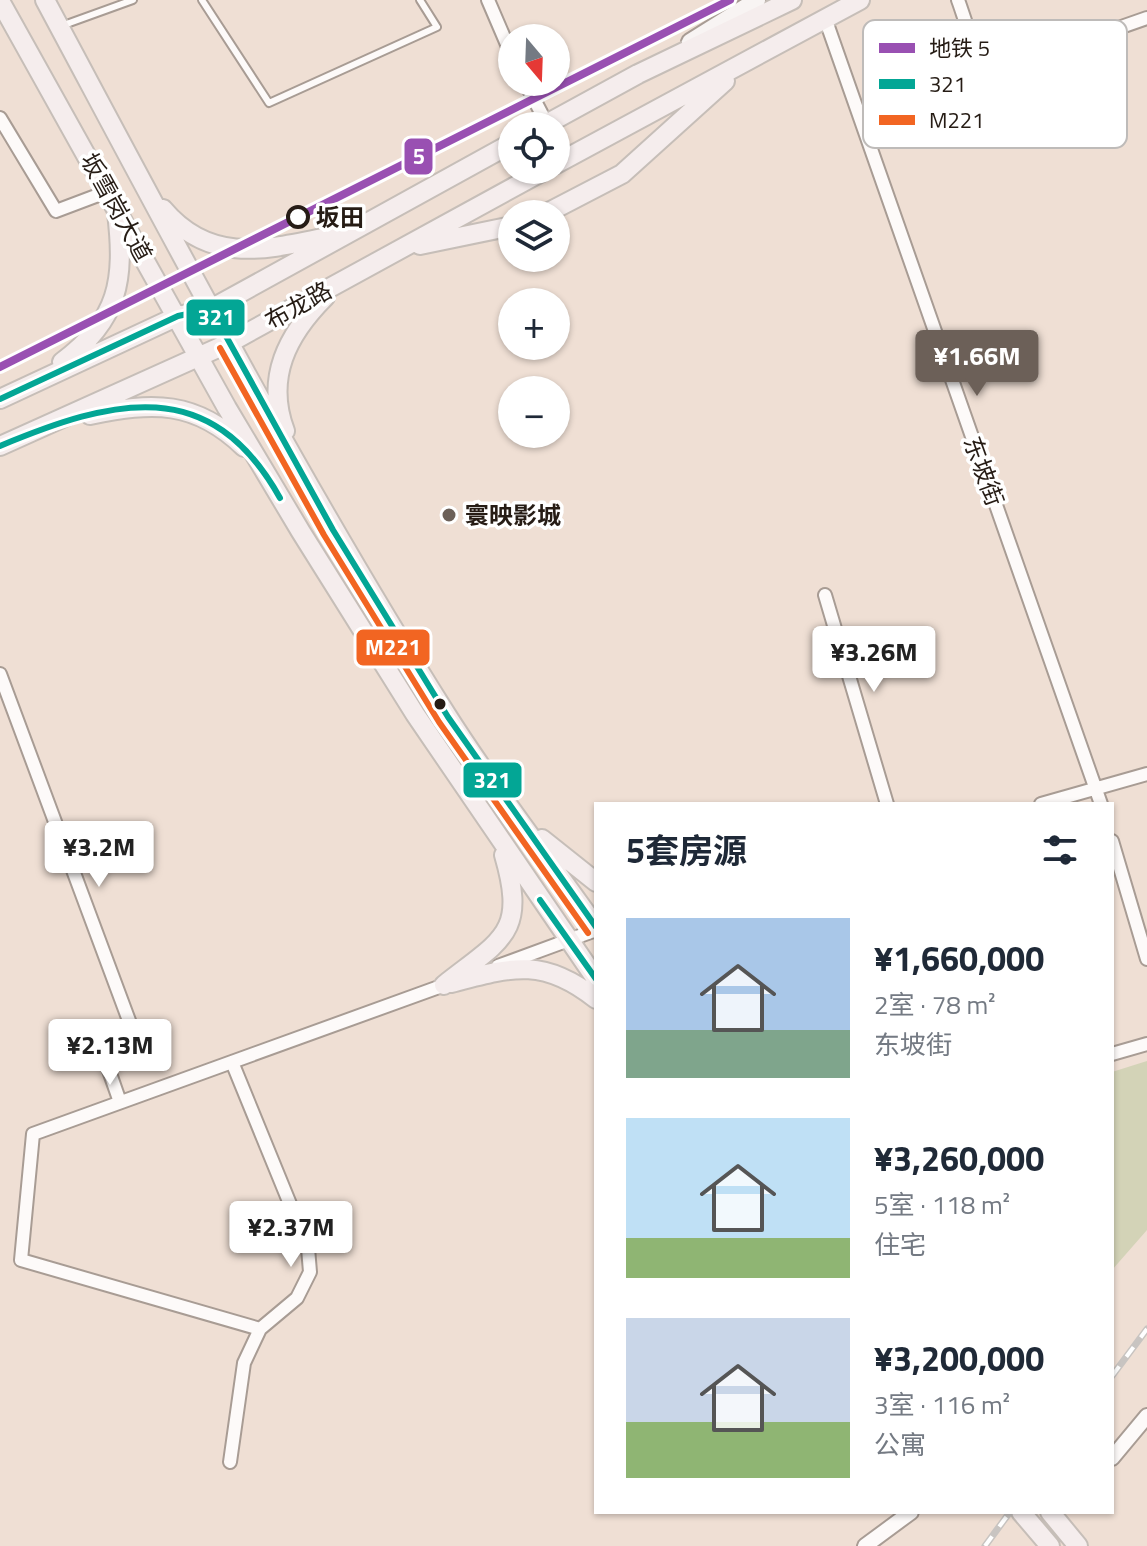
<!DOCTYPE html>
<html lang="zh">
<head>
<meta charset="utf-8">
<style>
  body { margin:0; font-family:"Titillium Web","Noto Sans SC",sans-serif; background:#f2f2f3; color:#1f2937; height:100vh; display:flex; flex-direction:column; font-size:30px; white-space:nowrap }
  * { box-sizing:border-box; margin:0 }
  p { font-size:26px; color:#747a83 }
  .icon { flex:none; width:44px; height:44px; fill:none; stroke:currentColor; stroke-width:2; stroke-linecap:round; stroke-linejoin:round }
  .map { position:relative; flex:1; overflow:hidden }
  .sheet { position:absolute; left:594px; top:802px; width:520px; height:712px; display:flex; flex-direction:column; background:#fff; border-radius:0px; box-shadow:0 2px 6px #0004 }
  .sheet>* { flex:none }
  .needle { width:52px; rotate:161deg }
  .buttons { position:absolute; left:498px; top:24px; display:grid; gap:16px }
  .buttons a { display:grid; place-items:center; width:72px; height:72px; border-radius:50%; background:#fff; box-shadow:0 2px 6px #0004; font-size:40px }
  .price { position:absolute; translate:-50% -68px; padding:0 18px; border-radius:8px; background:#fff; color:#222; font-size:26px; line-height:52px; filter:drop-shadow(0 2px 4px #0008) }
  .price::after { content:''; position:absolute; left:50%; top:48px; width:24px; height:18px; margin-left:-12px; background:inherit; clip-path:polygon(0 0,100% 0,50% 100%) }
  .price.selected { background:#6c6058; color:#fff }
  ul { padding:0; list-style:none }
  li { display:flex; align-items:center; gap:24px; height:200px; padding:0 32px }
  li span { display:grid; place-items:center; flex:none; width:224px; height:160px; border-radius:0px; color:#555 }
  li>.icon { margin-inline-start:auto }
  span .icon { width:96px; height:96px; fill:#fffc; stroke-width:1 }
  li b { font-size:34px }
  h2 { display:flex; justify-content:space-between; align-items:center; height:96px; padding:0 32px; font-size:34px }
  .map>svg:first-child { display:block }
  .green { fill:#d3d3b7 }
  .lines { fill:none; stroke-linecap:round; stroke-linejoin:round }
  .service-casing { stroke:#a89c94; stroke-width:10 }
  .minor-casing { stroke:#a89c94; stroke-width:16 }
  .tertiary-casing { stroke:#a89c94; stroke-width:18 }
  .secondary-casing { stroke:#a89c94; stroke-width:20 }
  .primary-casing { stroke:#c6beb8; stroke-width:22 }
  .service { stroke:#fdfaf9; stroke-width:6 }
  .minor { stroke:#fdfaf9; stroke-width:12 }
  .tertiary { stroke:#fdfaf9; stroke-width:14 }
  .secondary { stroke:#f8f4f3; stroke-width:16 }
  .primary { stroke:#f5eded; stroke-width:18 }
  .rail-casing { stroke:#c8c4c1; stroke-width:7 }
  .rail { stroke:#fff; stroke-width:4; stroke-dasharray:12; stroke-linecap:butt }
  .bus-1-casing { stroke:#fff; stroke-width:12 }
  .bus-2-casing { stroke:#fff; stroke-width:12 }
  .bus-1 { stroke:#03a695; stroke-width:6 }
  .bus-2 { stroke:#f26522; stroke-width:6 }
  .metro-1-casing { stroke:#fff; stroke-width:14 }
  .metro-1 { stroke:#9950b2; stroke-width:8 }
  .stop-dot { fill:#fff; stroke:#261c15; stroke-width:4 }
  .poi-dot { fill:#6c6058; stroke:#fff; stroke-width:3 }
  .bus-dot { fill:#261c15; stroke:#fff; stroke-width:3 }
  .labels { text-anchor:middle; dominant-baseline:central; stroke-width:7; stroke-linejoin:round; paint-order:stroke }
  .street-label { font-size:24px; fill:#261c15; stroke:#fff }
  .stop-label { font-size:24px; font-weight:bold; fill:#261c15; stroke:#fff; text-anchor:start }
  .poi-label { font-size:24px; font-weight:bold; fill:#261c15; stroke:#fff; text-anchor:start }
  .key { fill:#fff; stroke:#bebbb9; stroke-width:2 }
  .key-label { font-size:22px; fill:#261c15 }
  .line-badge { stroke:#fff; stroke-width:3 }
  .badge-label { font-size:22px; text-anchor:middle; font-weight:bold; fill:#fff }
</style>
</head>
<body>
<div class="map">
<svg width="1147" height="1546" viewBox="0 0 1147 1546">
  <rect width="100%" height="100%" fill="#efdfd4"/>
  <path class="green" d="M1147,1061V1230L1112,1270V1072Z"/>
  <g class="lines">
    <g class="service-casing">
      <path id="service" d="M202,0L269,103L437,27L420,0
        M61,26L133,0"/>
    </g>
    <g class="minor-casing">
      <path id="minor" d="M488,0L512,56
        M958,0C966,21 975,62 996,71L1147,18
        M825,18L1101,804
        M525,82L547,124
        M0,118L56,211L109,191
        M825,595L887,804
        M0,674L134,1034L100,1045L120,1102
        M1041,804L1147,774
        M1112,841L1147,959
        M498,966L596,930
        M1112,1054L1147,1044
        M260,1329L21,1260L33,1134L450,983
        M230,1462L244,1363L260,1329L297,1298L310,1272L308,1248L232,1062"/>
    </g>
    <g class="tertiary-casing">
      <path id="tertiary" d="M1112,1458L1147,1416
        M865,1546L911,1512"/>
    </g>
    <g class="secondary-casing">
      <path id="secondary" d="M690,42L757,0"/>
    </g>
    <g class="primary-casing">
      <path id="primary" d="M45,0C174,241 300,483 446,714C492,787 546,856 596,927
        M0,1L227,408L301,532L415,714L596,979
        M543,126L638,74L792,0
        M556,164L860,0
        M163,209C211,266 268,249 332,236
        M545,214L622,174L725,81
        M420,245L512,226
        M62,362C119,320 125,280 117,213
        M0,399L178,316L211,309L512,143
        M90,415C153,402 195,400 244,447
        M285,431C265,378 287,335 325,297
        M0,446L229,343L545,170
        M542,839L596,882
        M451,983C512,967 543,957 596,999
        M444,985C502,939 527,934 504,855
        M1021,1512L1050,1546
        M1050,1512L1078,1546"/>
    </g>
    <use href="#service" class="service"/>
    <use href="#minor" class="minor"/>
    <use href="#tertiary" class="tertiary"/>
    <use href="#secondary" class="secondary"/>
    <use href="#primary" class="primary"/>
    <g class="rail-casing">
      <path id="rail" d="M1112,1376L1147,1329
        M985,1546L1010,1512"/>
    </g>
    <use href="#rail" class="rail"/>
    <g class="bus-1-casing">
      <path id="bus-1" d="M0,399L178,316L211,309L333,530L448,717L596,927
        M0,446C113,399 210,373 280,498
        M540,900L596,979"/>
    </g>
    <g class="bus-2-casing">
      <path id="bus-2" d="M220,348L324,535L439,722L588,933"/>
    </g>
    <use href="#bus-1" class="bus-1"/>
    <use href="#bus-2" class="bus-2"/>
    <g class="metro-1-casing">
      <path id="metro-1" d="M0,367L730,0"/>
    </g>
    <use href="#metro-1" class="metro-1"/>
  </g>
  <circle class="stop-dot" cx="298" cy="217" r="10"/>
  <circle class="poi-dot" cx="449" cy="515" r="8"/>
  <circle class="bus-dot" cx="440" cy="704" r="7"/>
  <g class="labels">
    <g class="street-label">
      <text transform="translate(117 207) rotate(61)">坂雪岗大道</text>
      <text transform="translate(298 305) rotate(-29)">布龙路</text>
      <text transform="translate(984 471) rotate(70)">东坡街</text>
    </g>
    <g class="stop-label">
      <text x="316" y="217">坂田</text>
    </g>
    <g class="poi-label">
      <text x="465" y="515">寰映影城</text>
    </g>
  </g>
  <rect x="863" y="20" width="264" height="128" rx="12" class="key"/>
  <rect x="879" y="43" width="36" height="10" fill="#9950b2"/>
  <rect x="879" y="79" width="36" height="10" fill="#03a695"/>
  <rect x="879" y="115" width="36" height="10" fill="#f26522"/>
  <g class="key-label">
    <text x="929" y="56">地铁 5</text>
    <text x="929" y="92">321</text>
    <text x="929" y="128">M221</text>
  </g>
  <g class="line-badge">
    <rect x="403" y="137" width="31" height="39" rx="8" fill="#9950b2"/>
    <rect x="185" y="298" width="61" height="39" rx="8" fill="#03a695"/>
    <rect x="355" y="628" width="76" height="39" rx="8" fill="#f26522"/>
    <rect x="462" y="761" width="61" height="38" rx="8" fill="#03a695"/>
  </g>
  <g class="badge-label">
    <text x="419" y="164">5</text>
    <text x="216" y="325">321</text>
    <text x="393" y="655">M221</text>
    <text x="492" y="788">321</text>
  </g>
</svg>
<div class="buttons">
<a><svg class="needle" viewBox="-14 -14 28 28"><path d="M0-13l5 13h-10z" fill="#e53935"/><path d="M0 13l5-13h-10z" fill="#747a83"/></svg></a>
<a><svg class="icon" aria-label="locate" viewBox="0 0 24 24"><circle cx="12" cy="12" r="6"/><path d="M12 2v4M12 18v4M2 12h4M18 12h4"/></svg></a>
<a><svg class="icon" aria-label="layers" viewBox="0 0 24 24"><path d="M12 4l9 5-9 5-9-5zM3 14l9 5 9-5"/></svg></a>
<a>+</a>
<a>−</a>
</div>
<b class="price selected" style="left:977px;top:398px">¥1.66M</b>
<b class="price" style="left:874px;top:694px">¥3.26M</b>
<b class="price" style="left:99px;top:889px">¥3.2M</b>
<b class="price" style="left:110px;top:1087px">¥2.13M</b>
<b class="price" style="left:291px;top:1269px">¥2.37M</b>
<section class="sheet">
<h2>5套房源<svg class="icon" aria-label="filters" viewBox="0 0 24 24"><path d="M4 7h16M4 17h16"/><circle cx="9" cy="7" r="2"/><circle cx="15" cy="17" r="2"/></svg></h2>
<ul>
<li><span style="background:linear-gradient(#a9c7e8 70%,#7fa58c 0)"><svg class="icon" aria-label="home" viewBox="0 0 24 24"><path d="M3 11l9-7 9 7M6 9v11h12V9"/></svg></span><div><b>¥1,660,000</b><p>2室 · 78 m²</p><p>东坡街</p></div></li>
<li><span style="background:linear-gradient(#bfe0f5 75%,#8fb573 0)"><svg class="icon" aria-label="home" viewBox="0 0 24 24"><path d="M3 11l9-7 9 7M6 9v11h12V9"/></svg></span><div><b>¥3,260,000</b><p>5室 · 118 m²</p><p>住宅</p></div></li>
<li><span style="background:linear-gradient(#c9d6e8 65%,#8fb573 0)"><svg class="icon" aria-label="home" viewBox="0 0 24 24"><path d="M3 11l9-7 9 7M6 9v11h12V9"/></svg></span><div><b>¥3,200,000</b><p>3室 · 116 m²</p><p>公寓</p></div></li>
</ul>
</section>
</div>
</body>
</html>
